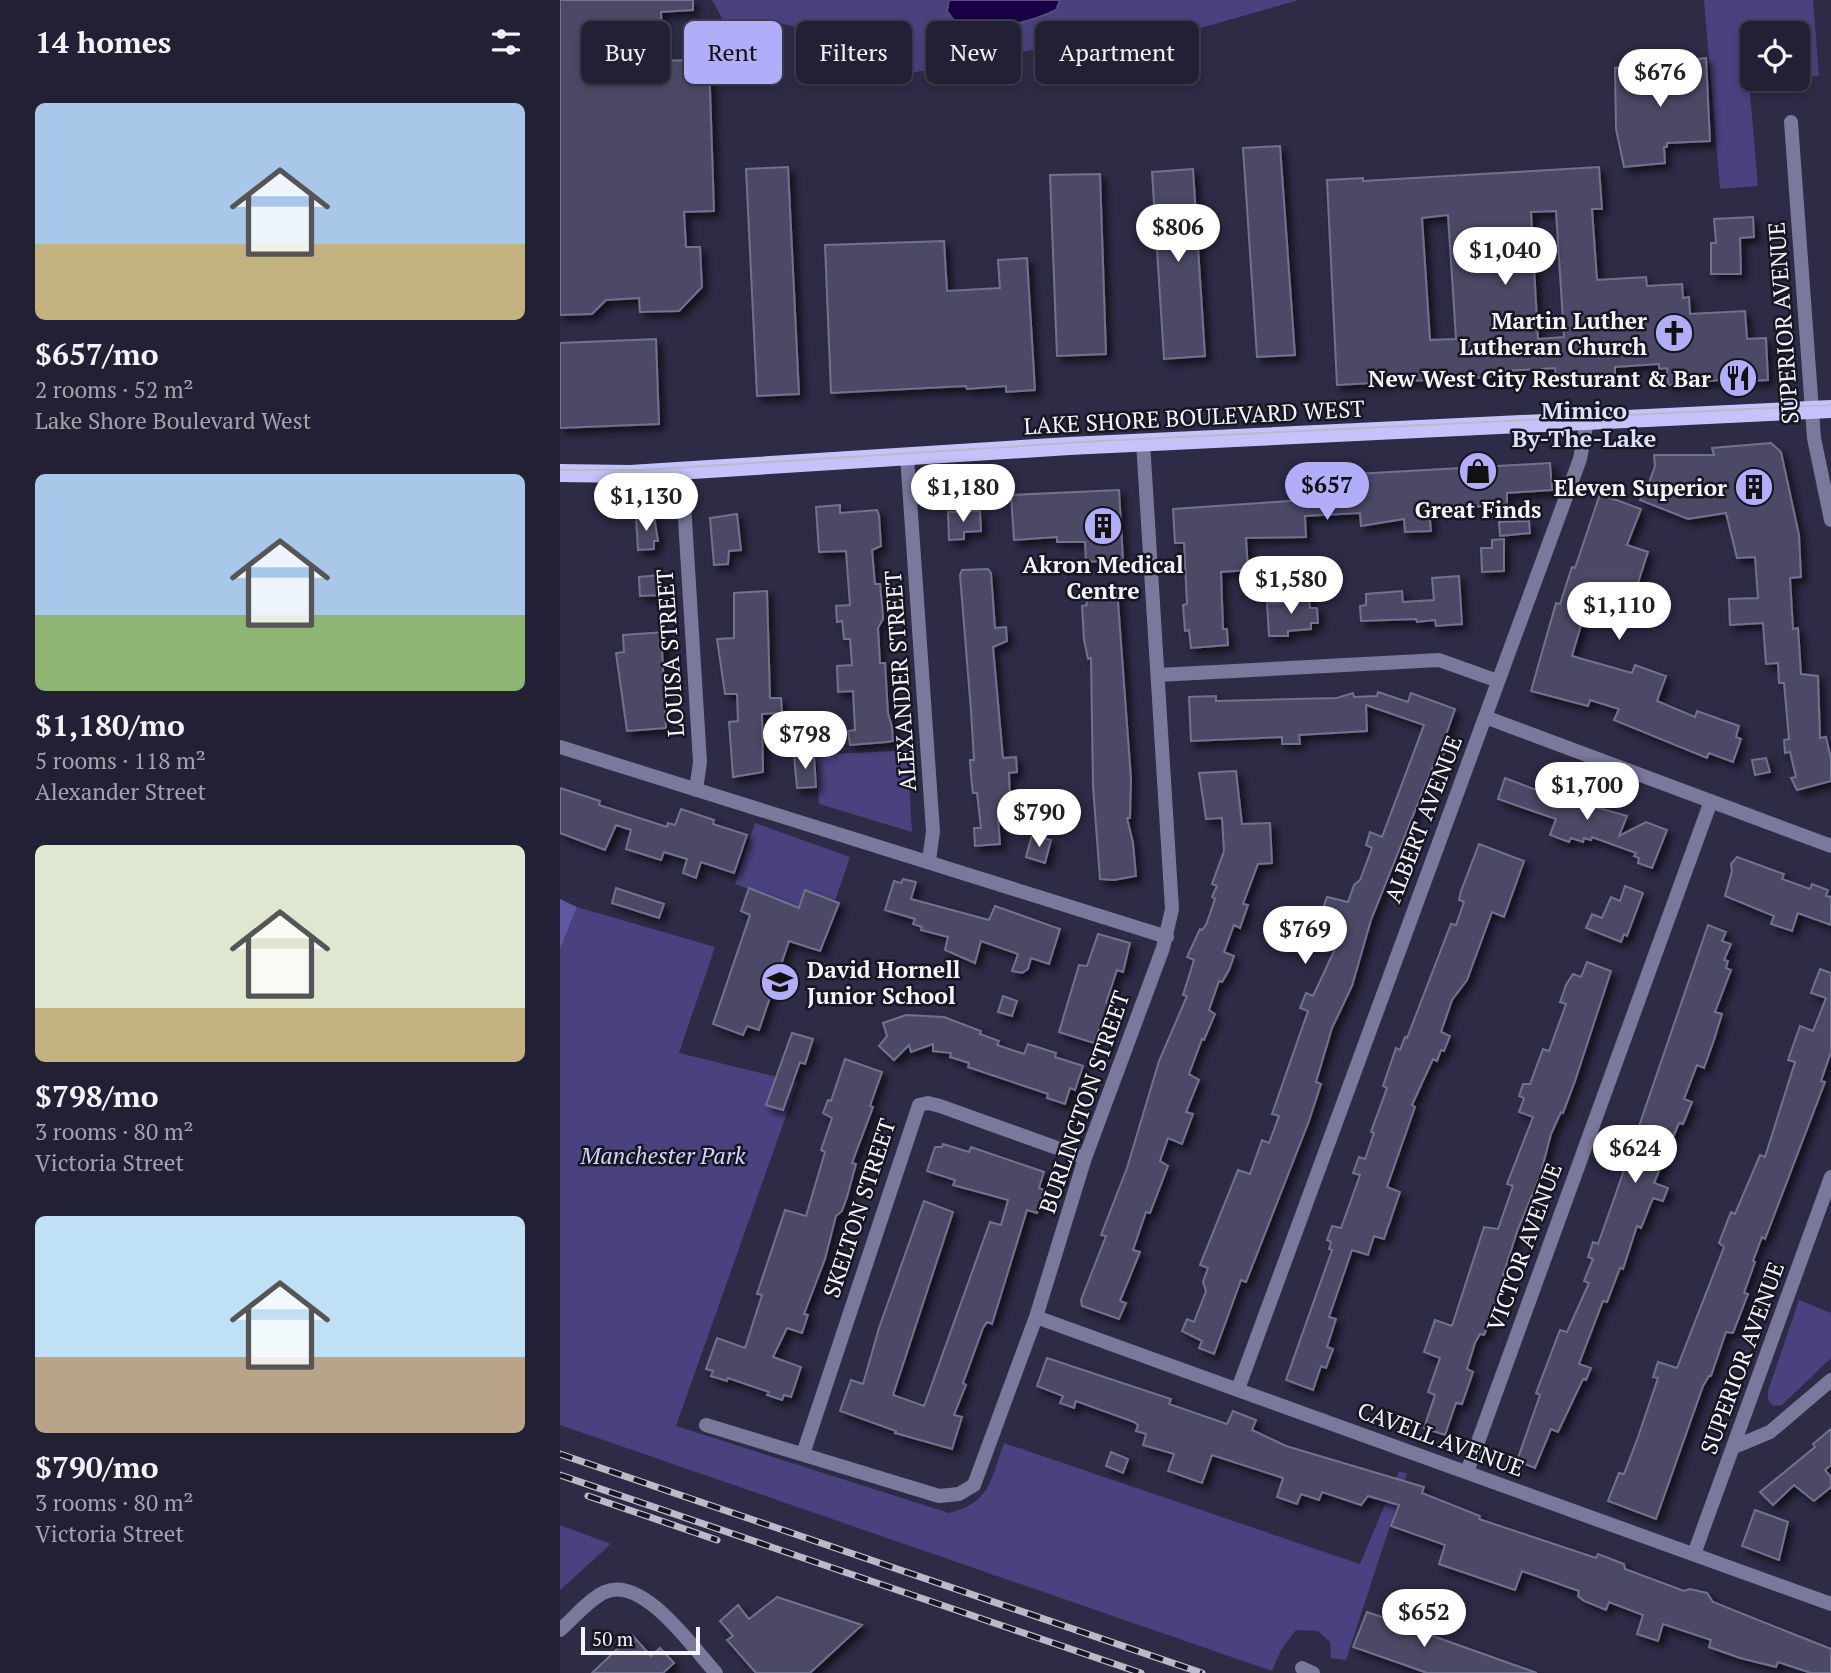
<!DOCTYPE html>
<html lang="en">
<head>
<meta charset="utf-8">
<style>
  body { margin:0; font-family:"PT Serif",serif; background:#2e2d40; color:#f1f3f6; height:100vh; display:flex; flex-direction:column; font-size:26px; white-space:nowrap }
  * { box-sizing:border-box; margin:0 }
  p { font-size:23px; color:#a2a3ac }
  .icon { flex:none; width:38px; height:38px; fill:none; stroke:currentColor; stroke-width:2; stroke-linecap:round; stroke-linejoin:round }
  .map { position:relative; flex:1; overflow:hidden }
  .drawer { display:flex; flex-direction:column; background:#222034; width:560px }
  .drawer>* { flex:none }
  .top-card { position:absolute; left:21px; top:21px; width:665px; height:63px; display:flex; gap:14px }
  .fabs { position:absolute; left:1180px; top:21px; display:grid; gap:14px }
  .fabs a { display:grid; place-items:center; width:70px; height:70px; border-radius:10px; background:#222034; box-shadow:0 4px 10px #0003,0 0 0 2px #3f3e4f; font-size:35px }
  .scale { position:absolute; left:21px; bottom:18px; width:119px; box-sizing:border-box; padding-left:7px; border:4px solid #f4f4fe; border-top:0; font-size:19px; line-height:24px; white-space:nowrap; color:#f4f4fe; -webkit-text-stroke:5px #161621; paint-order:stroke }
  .price { position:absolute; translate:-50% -60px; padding:0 16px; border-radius:24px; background:#fff; color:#222; font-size:23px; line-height:46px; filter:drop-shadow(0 2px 4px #0008) }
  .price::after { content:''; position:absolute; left:50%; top:42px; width:21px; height:16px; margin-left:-10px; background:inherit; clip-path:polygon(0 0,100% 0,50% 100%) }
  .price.on { background:#b2adf9; color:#111 }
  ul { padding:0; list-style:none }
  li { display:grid; align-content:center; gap:14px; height:371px; padding:0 35px }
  li span { display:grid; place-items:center; height:217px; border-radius:10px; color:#555 }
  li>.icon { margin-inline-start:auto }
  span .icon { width:126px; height:126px; fill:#fffc; stroke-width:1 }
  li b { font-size:30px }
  h2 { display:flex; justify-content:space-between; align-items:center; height:84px; padding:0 35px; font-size:30px }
  .pill { padding:0 24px; border-radius:10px; background:#222034; box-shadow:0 4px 10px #0003,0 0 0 2px #3f3e4f; font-size:24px; line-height:63px }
  .pill.on { background:#b2adf9; color:#111 }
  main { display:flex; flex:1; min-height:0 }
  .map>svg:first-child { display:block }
  .green { fill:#49427e }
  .forest { fill:#6058a2 }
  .water { fill:#170045; stroke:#59497c; stroke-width:2 }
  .building { fill:#4b4a65; stroke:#72718e; stroke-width:2; fill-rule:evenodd; filter:url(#shadow) }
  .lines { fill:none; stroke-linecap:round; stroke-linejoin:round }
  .minor { stroke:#7a789b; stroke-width:14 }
  .primary { stroke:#c6c3fc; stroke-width:18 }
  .tram { stroke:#babac8; stroke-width:2 }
  .rail-casing { stroke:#babac8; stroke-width:7 }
  .rail { stroke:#161621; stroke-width:4.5; stroke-dasharray:13; stroke-linecap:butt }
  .labels { text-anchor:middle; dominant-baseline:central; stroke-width:5; stroke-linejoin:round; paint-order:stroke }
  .poi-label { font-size:23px; font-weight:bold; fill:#f4f4fe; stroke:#161621; text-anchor:end }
  .street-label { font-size:23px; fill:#f4f4fe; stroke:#161621 }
  .park-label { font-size:23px; font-style:italic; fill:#d5d4fe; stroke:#161621 }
  .neighbourhood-label { font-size:24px; font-weight:bold; fill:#dfdefc; stroke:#161621 }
</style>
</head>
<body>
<main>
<section class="drawer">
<h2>14 homes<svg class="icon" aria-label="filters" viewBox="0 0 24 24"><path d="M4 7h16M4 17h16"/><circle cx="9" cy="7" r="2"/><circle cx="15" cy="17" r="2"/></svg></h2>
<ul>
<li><span style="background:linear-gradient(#a9c7e8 65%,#c2b280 0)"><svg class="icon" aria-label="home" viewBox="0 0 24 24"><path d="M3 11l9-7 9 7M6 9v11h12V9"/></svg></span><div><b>$657/mo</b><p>2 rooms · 52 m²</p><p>Lake Shore Boulevard West</p></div></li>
<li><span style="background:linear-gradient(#a9c7e8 65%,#8fb573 0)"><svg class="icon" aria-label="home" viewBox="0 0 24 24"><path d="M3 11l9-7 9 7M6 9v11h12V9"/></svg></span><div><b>$1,180/mo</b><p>5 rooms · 118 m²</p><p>Alexander Street</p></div></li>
<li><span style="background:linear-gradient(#dfe7d0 75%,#c2b280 0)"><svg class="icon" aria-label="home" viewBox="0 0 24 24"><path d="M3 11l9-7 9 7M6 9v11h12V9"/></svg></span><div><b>$798/mo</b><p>3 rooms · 80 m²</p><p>Victoria Street</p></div></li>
<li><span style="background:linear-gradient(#bfe0f5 65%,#b9a48a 0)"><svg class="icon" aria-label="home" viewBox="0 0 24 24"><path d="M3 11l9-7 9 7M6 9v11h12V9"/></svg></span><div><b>$790/mo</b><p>3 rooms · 80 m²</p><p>Victoria Street</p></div></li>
</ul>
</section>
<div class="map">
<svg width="1271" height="1673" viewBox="0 0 1271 1673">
  <defs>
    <filter id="shadow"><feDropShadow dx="5" dy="5" stdDeviation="3.5" flood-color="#0009"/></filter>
  </defs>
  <rect width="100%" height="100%" fill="#2d2b45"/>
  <path class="green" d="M152,0H739L637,29L570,34L471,50L314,80L311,46L203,19L206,79L170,80L169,31Z
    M1144,0H1253L1259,76L1237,78V33H1192V79H1226L1189,82L1198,186L1160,189Z
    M347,750L352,832L259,804L256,755Z
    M195,823L290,857L275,901L246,890L239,908L175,884Z
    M17,907L155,947L119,1053L238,1082L116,1426L389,1513C431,1502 430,1481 444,1443L800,1564L839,1471L847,1474L786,1660L771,1658L770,1642L758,1631L736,1630L721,1650L712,1671L0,1425V949Z
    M1239,1300L1271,1313V1358L1222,1405L1213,1406L1208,1400V1391Z
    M0,1525L51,1544L0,1590Z"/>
  <path class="forest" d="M0,899L17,907L0,949Z"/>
  <path class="water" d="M389,0H500L496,10C465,25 428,32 395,22L387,11Z"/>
  <path class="building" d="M0,0H133V10L101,12L103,61L149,59L154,211L124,212L126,247H140L142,287L119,311L80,312L79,298L64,299L46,300L32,314L0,315Z
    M1146,58L1150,141L1107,143V147H1104L1105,163L1064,167L1056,129L1055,68Z
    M720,146L735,355L697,357L683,148Z
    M228,167L239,394L197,396L186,169Z
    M1039,167L1042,209H1032L1037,280L1086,277L1087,286L1122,284L1123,298L1129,297L1130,314L1185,311L1187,339L1206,338L1208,380L1191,381V377L1108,385L1107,368L1099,369V364L1055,367V374L996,377L995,368L945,371V376L777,385L767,180L803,178V181ZM996,211L1004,337L978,339L971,212ZM888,215L896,339L870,340L862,218Z
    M633,169L645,356L604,359L592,172Z
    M540,174L546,354L497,356L490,175Z
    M1193,217L1194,237L1180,238L1181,274H1151V243H1156L1154,219Z
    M384,241L387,291L440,288L438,260L467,258L475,390L446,392V386L407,389L406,386L271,393L265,245Z
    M96,339L99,424L0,428V343Z
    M1211,443L1221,452L1239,535L1241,577L1230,578L1233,629L1238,628L1241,674L1258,676L1260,738L1266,737L1271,759V781L1237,790L1231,778L1236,777L1230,752L1225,753L1224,740L1229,739L1224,683H1219L1218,663L1206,664L1203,623L1170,625L1169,599L1198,598L1195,557L1177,558L1166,513L1128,519L1080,500L1087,489L1095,466L1094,455H1154L1152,448Z
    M990,463L992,490L947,493V505L869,509L871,531L845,532L844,519L801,526L800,513L745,516L746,537L686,538L688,570L661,572L663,629H667L668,645L631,648L629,630L625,631L623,605L627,604L624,543H615L613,509L757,499L756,472L776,471L777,475Z
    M559,490L563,560L526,562L525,542H497V537L454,540L451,495Z
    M1040,494L1081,509L1067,545L1088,552L1076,589L1091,594L1082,620L1028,601L1012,656L1072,673L1075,665L1106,676L1097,701L1135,717L1137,711L1179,726L1176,737L1181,739L1173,762L1149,753L1147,758L1054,720L1059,709L1030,700L1028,706L971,691L996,603L1000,604L1012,567L1015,568Z
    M280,505V513L317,510L319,515L321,546L312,550L315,584H320L322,605L323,619L318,628L320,663H325L328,713L332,727L333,741L327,742L290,745L288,731L295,730L293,691L278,692L277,666L292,665L290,639H284L282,621L277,622L276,606L290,605L286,551L259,552L256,507Z
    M420,511L421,531L404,532V539L389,540L388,512Z
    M177,514L181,550L169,551L168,564L154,565L150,518Z
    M94,516L98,541H94V549L78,550L76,517Z
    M969,521L970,533L940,536L939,522Z
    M944,539V571L922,572L921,548H932V540Z
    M428,569L431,573L435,628L446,627L447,641L433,647L443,758L456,757L457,772L449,773L450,799H454L457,815L438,817L440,844L415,846L414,828H421L417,793H413L411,776L410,760H414L411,711L400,575L402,570Z
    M101,575L103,595L80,596L79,577Z
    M899,576L902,624L876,626L875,620L857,622L856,619L801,621L800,606L806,605V594L842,591L843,602L874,600L872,578Z
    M557,588L571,779L570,818H567L573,843L576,876L554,880L540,879L533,786L531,658L528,659L524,640L522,606L527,605L525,590Z
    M207,591L210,698H221L222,713L202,714L203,772L173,777L169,722L178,721L177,694H165L157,639L174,638V593Z
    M749,596L750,608H757L758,623H751V629L728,631V636H709L707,603L733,602V597Z
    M105,632L106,649H102L106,728L67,731L56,653L64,652L63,635Z
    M818,692L848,702L851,693L895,709L881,749L885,751L880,763L875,761L811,920L792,986L772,1028L756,1082L761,1084L749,1121L686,1282L681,1280L654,1354L639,1348L642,1341L622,1331L627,1319L634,1322L646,1291L643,1282L648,1268L640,1265L678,1170L690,1174L702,1140L709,1143L719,1116L712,1114L748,1011L740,1008L746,993L753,996L775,949L765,946L770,929L758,923L767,897L788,902L794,885L800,880L812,848L806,845L810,832L822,837L864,725L806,705L807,731L739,735L740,744H722V737L631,741L629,697L656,696V701L777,698L793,693L794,697L817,696Z
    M254,754L256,787L237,788L234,756Z
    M1206,758L1210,772L1195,775L1192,760Z
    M676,771L682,824L710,823L712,863L698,864L683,904L688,905L680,928L674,925L664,952L674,956L669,970L662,982L659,981L649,1010L655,1014L644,1040L642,1039L629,1074L639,1080L626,1112L633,1114L622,1144L608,1138L600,1161L608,1166L590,1213L586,1212L573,1250L580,1252L560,1301L566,1303L559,1319L522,1306L521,1300L546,1236L541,1235L567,1168L599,1061L627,996L623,995L634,960L627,957L640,929L642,930L646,925L655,899L652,897L657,886L652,884L664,851L662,818L646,819L639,773Z
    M945,778L1013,804L1027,808L1028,805L1067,816L1059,836L1086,822L1107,830L1092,868L1078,863L1079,858L1074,856L1076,853L1032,837L1031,840L1024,838L1023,842L1011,838L1009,842L990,835L996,819L938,799Z
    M0,788L40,801L39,805L107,827L108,823L115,825L121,809L154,820L153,824L187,835L174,873L141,862L136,878L123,873L127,859L104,852L101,860L66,849L71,830L56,825L45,850L0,833Z
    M472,835L491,840L485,863L466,857Z
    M919,844L964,861L944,917L932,912L907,980L892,1000L881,1032L890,1036L884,1051L881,1050L877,1061L873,1059L852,1105L855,1107L827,1187L840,1192L824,1239L814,1236L808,1255L792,1250L769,1317L776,1319L767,1347L773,1349L766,1368L761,1366L753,1390L726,1380L772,1250L769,1249L771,1242L767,1240L772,1226L781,1228L800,1175L793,1173L799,1157L805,1159L814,1133L811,1132L827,1088L823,1086L836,1048L840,1050L845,1037L847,1038L891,924L896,925L904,902L899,900L901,891Z
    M1177,857L1224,874L1222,879L1250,889L1252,884L1268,890L1266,896L1271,897V925L1238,913L1232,931L1211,924L1214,916L1165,896L1172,871L1171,864Z
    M343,879L356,882L351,899L429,920L435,906L500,929L489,964L471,958L468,969L462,973L452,971L458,954L421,941L415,963L385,950L388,937L361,930L362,927L353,924L355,919L325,910L334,881L341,883Z
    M1065,886L1083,893L1067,936L1064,934L1061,942L1026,928L1032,914L1042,918L1051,897L1060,901Z
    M56,888L104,904L99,918L52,903Z
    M189,888L239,908L245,890L279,903L260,951L229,941L199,1030L187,1026L183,1035L153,1024L190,915L181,911Z
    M1148,925L1166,932L1162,941L1171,944L1164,960L1168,961L1166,968L1171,970L1155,1012L1162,1014L1154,1040L1144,1068L1137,1065L1124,1099L1132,1102L1123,1124L1119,1123L1094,1183L1108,1188L1103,1201L1093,1198L1081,1228L1077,1226L1063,1269L1060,1268L1047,1302L1043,1301L1019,1364L1031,1368L1026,1380L1023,1379L998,1432L991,1429L975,1468L957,1461L980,1395L976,1393L1000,1330L1007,1332L1029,1283L1024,1281L1033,1259L1028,1257L1033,1242L1038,1244L1054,1199Z
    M538,934L570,943L563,972L557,970L546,1003L551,1005L547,1017L544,1016L534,1043L499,1032L519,965L527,966Z
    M1027,962L1051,971L1015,1081L1003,1113L1001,1112L991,1134L980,1176L958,1229L943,1275L946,1276L944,1287L924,1335L920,1334L915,1343L907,1369L913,1372L902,1404L896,1403L885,1435L864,1428L875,1395L868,1392L880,1358L864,1352L875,1320L892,1326L924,1227L938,1229L953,1186L947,1184L973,1117L959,1112L964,1098L959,1096L963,1084H970L983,1049L989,1051L1006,1004L1000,1002L1006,985L1013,974L1021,977Z
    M1260,969L1271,973V1052L1261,1081L1265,1082L1205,1239L1202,1237L1193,1261L1195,1262L1184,1293L1188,1294L1173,1333L1166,1332L1151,1376H1149L1143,1386L1096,1519L1048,1501L1059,1473L1064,1474L1078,1437L1098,1378L1093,1377L1098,1362L1117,1368L1164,1247L1159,1243L1171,1212L1175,1214L1200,1155L1205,1157L1235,1062L1228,1060L1240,1026L1253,1031L1266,998L1251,993Z
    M443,996L457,1001L452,1016L438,1012Z
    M346,1015L384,1017L421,1031L420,1034L439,1041L437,1045L464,1054L468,1044L496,1053L495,1057L523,1066L515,1090L510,1088L505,1104L487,1098L488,1094L408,1067L409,1063L390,1057L391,1053L373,1051V1044L351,1052L349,1045L334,1060L319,1046L327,1036L323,1023Z
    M232,1033L253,1039L245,1064L240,1062L223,1110L206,1105Z
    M285,1059L322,1072L310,1106L313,1107L292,1163L296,1164L287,1197L282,1211L276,1216L265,1259L244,1314L248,1315L242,1333L227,1328L213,1357L241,1367L231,1397L224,1395L222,1400L207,1395L209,1392L168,1378L167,1381L151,1376L153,1371L146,1369L157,1338L185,1348L202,1295L197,1294L225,1210L246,1216L265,1152L261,1150L272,1118L263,1113L268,1100L271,1101Z
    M383,1144L409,1152L411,1147L484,1172L479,1188L484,1190L477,1213L467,1210L432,1324L427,1322L423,1328L403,1383L406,1385L394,1415L402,1417L392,1449L335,1433L336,1431L280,1411L291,1380L303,1384L319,1328L364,1201L393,1212L333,1395L364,1406L430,1222L441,1225L448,1200L393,1185L395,1180L367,1171L375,1147H382Z
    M487,1358L611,1399L609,1404L667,1424L673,1411L696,1420L692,1430L726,1446L864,1487L862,1493L920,1516L919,1519L1036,1558L1038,1554L1064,1564L1065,1569L1124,1591L1130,1589L1147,1593L1153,1602L1271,1649V1673H1251L1218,1662L1216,1667L1180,1658L1149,1647L1151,1640L1103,1624L1098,1641L1077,1634L1083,1615L1049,1602L1046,1610L1024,1601L1018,1596L1019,1591L962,1571L955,1590L879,1564L885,1545L831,1526L839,1505L808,1496L801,1505L762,1492L759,1500L741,1494L737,1504L717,1497L723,1478L652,1455L642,1483L608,1471L614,1454L583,1445L586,1434L576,1431L578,1425L574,1422L516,1401L514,1408L500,1403L503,1396L477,1386Z
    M1271,1429V1465L1265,1470L1271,1477V1487L1254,1501L1234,1485L1213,1505L1200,1492L1255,1447L1253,1444Z
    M551,1452L568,1459L563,1473L546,1466Z
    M1195,1510L1228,1522L1219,1560L1182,1546Z
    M217,1597L302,1625L250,1673H196L167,1640L173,1636L160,1621L178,1605L189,1619Z
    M807,1612L825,1618L827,1613L843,1619L842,1625L977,1673H867L845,1665L793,1647Z
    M72,1635L91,1656L100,1648L114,1663L103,1673H32Z"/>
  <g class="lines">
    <path class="minor" d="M1231,122L1254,438L1271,520
      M347,456L373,831L369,861
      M122,471L140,762L136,790
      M598,675L879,660L938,681
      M925,717L1271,846
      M0,747L607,937
      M476,1317L1271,1604
      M678,1389L1020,459L1027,421
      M146,1425L379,1496L399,1494L414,1485L476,1317L525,1158L603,948L612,909L583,442
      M1174,1447L1210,1432L1271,1380
      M243,1454L359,1105L368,1103L380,1106L525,1158
      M907,1472L1151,801
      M1134,1554L1271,1177
      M0,1630C14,1618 29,1599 45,1592C83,1575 133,1648 156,1673
      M742,1668L753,1673"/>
    <path class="primary" d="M0,473L70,474L509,446L1271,409"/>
    <path class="tram" d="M0,470H82L539,441L1271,405"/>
    <g class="rail-casing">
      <path id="rail" d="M0,1454L642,1673
        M0,1475L581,1673
        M28,1496L157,1540"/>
    </g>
    <use href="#rail" class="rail"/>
  </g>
  <defs>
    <g id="church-disc" transform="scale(2.0125)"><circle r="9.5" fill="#b2adf9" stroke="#161621"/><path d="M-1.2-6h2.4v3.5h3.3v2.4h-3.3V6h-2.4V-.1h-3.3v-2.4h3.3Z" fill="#111"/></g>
    <g id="restaurant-disc" transform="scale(2.0125)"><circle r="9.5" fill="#b2adf9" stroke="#161621"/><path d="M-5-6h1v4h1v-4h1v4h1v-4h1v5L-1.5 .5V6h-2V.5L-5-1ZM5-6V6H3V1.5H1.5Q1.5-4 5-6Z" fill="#111"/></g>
    <g id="shop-disc" transform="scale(2.0125)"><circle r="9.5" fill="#b2adf9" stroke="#161621"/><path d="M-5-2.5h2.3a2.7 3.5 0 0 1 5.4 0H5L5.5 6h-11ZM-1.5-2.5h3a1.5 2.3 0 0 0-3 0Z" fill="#111"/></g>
    <g id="building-disc" transform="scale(2.0125)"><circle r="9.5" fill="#b2adf9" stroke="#161621"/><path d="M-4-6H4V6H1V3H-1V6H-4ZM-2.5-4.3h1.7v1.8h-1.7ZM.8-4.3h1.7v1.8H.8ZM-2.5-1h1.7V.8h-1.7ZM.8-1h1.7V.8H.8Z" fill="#111"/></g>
    <g id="school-disc" transform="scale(2.0125)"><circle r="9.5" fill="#b2adf9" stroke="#161621"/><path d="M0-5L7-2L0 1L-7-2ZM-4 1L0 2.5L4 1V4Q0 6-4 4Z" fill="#111"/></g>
  </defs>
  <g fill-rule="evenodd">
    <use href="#church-disc" x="1114" y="333"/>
    <use href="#restaurant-disc" x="1178" y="378"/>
    <use href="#shop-disc" x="918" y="471"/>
    <use href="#building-disc" x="1194" y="487"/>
    <use href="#building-disc" x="543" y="526"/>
    <use href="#school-disc" x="220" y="982"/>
  </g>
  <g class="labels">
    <g class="poi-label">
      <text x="1087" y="320">Martin Luther<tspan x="1087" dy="26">Lutheran Church</tspan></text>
      <text x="1151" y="378">New West City Resturant &amp; Bar</text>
      <text x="1167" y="487">Eleven Superior</text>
      <text x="918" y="509" text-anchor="middle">Great Finds</text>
      <text x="543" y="564" text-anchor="middle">Akron Medical<tspan x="543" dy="26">Centre</tspan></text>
      <text x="247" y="969" text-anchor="start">David Hornell<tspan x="247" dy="26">Junior School</tspan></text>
    </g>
    <g class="street-label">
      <text transform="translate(1223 323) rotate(-94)">SUPERIOR AVENUE</text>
      <text transform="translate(634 417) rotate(-3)">LAKE SHORE BOULEVARD WEST</text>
      <text transform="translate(110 653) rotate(-94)">LOUISA STREET</text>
      <text transform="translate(340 681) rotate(-94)">ALEXANDER STREET</text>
      <text transform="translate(863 819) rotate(-69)">ALBERT AVENUE</text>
      <text transform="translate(524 1102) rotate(-71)">BURLINGTON STREET</text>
      <text transform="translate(299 1208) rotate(-72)">SKELTON STREET</text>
      <text transform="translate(964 1247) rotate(-70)">VICTOR AVENUE</text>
      <text transform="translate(1182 1358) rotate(-70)">SUPERIOR AVENUE</text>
      <text transform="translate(881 1439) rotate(20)">CAVELL AVENUE</text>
    </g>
    <g class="park-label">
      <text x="103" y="1155">Manchester Park</text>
    </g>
    <g class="neighbourhood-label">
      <text x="1024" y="410">Mimico<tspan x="1024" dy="28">By-The-Lake</tspan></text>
    </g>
  </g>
</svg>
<div class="fabs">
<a><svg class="icon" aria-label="locate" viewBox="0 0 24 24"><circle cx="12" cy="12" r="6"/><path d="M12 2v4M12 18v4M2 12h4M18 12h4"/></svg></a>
</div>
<div class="scale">50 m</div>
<b class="price" style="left:1100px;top:109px">$676</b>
<b class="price" style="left:618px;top:264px">$806</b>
<b class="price" style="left:945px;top:287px">$1,040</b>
<b class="price on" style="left:767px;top:522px">$657</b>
<b class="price" style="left:403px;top:524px">$1,180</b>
<b class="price" style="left:86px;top:533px">$1,130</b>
<b class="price" style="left:731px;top:616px">$1,580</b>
<b class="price" style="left:1059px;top:642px">$1,110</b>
<b class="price" style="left:245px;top:771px">$798</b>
<b class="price" style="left:1027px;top:822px">$1,700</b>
<b class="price" style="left:479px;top:849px">$790</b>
<b class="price" style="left:745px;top:966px">$769</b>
<b class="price" style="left:1075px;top:1185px">$624</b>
<b class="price" style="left:864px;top:1649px">$652</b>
<div class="top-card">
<a class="pill">Buy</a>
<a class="pill on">Rent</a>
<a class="pill">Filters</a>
<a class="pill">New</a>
<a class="pill">Apartment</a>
</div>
</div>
</main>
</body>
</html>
